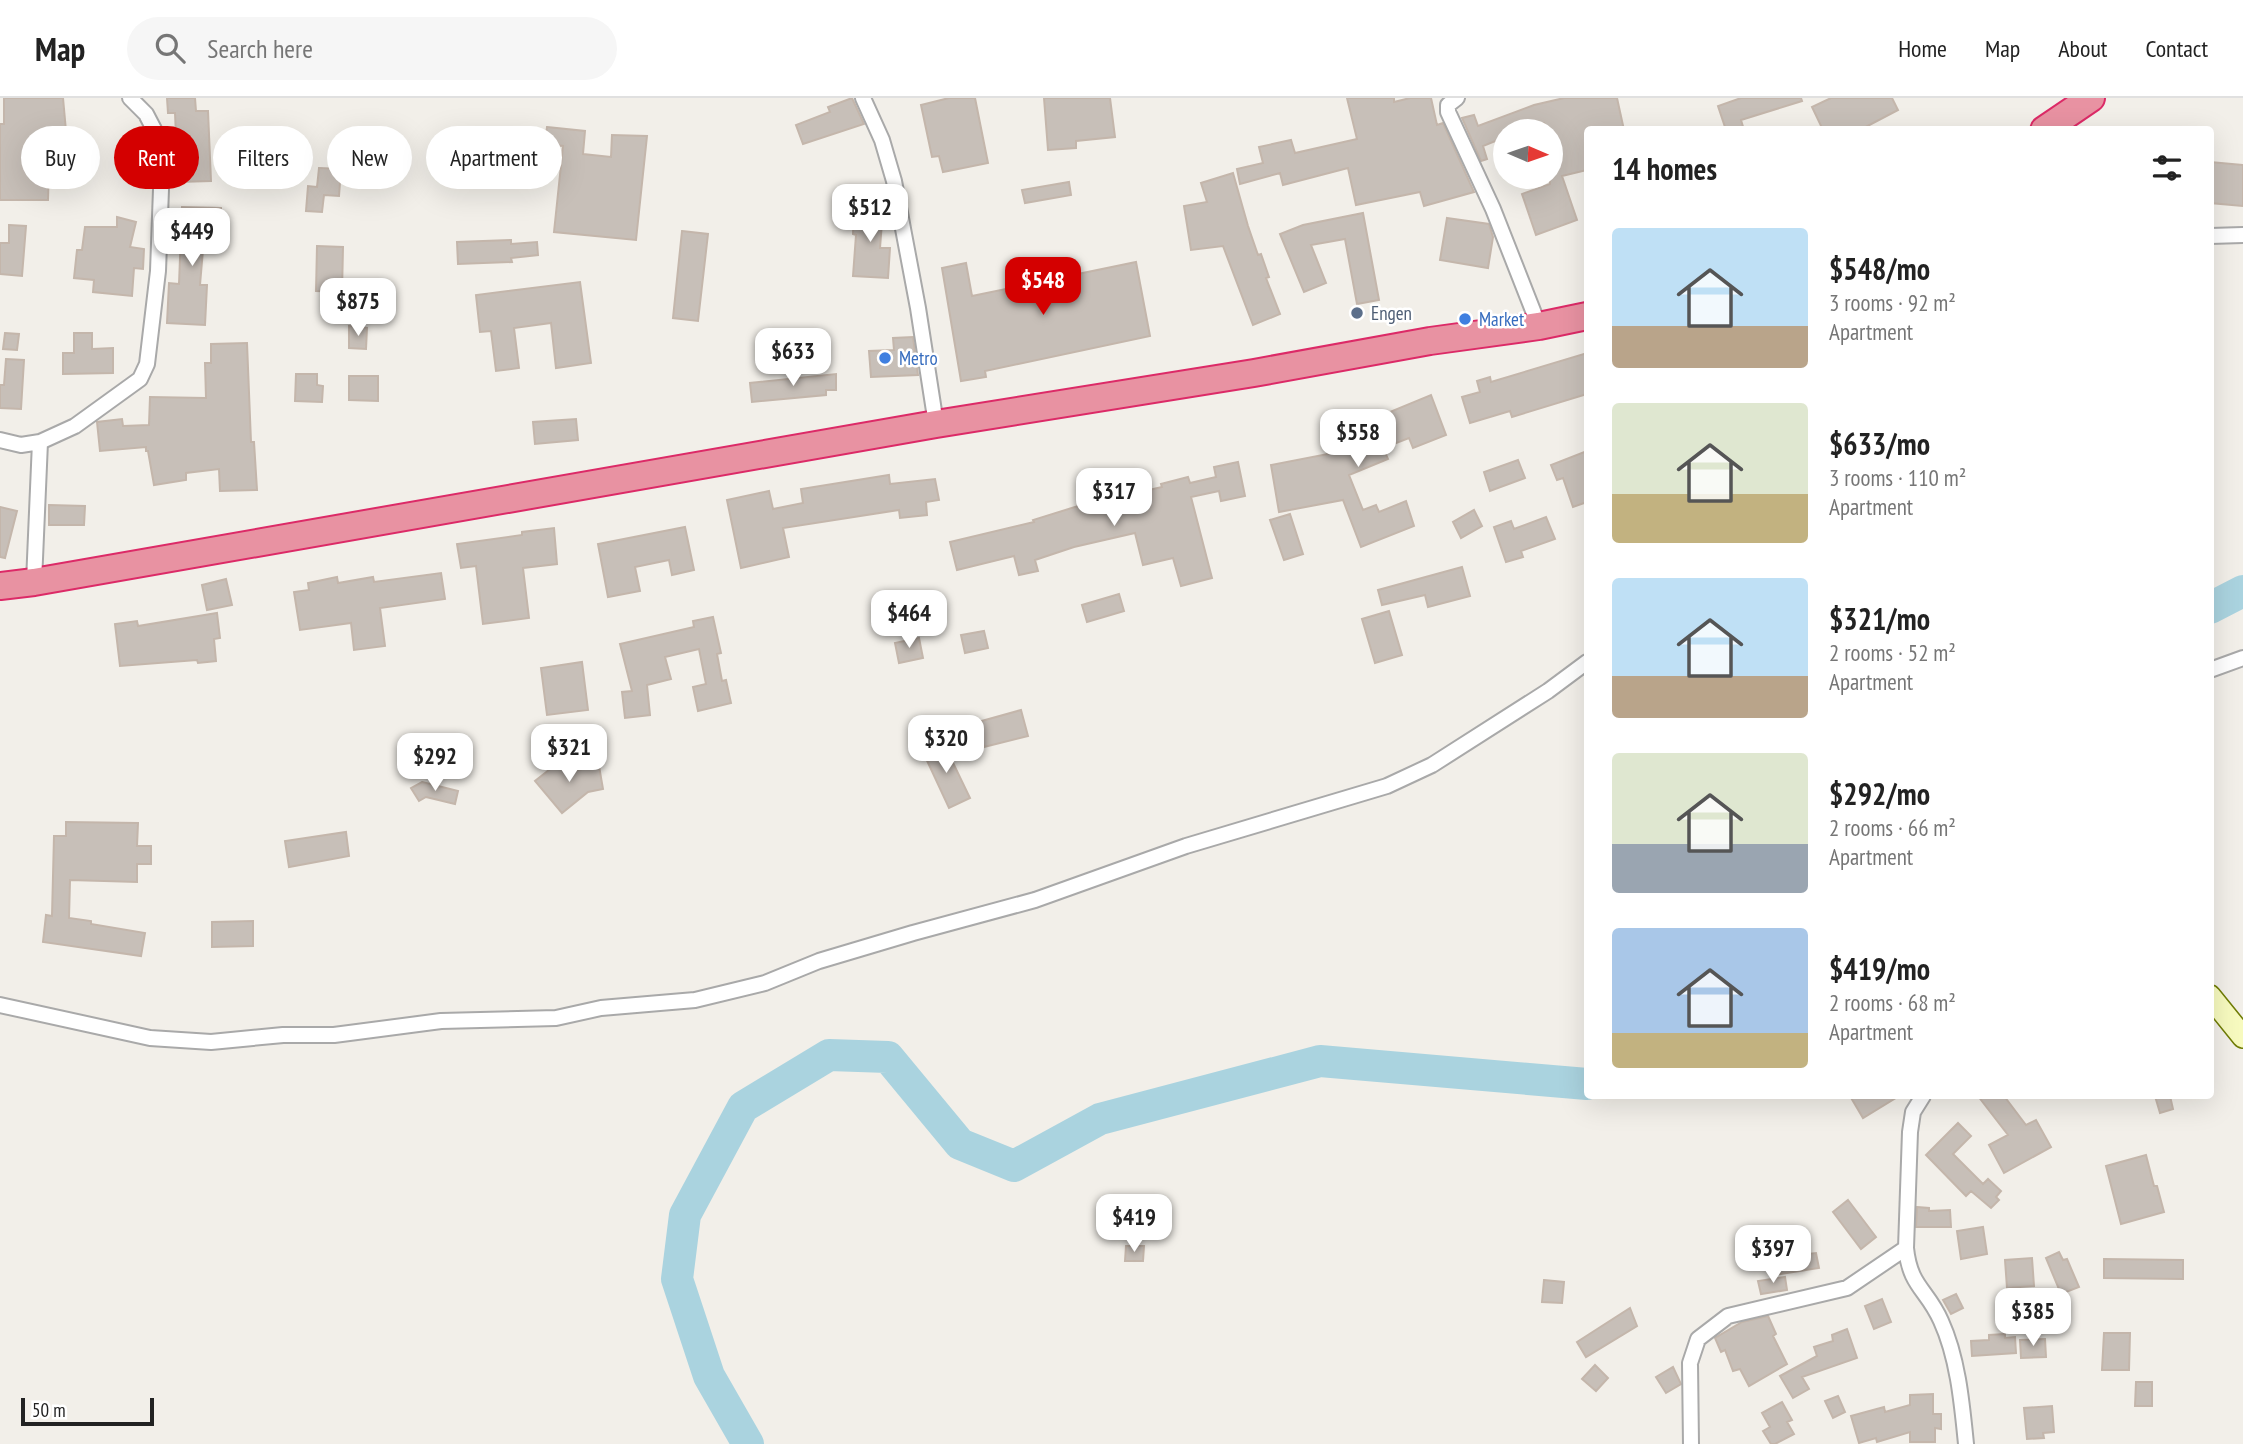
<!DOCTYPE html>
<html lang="en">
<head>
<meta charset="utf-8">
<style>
  body { margin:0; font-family:"PT Sans Narrow",sans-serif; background:#f6f6f6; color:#222; height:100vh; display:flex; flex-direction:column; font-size:26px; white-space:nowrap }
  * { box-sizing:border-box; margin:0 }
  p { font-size:23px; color:#767676 }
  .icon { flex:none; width:38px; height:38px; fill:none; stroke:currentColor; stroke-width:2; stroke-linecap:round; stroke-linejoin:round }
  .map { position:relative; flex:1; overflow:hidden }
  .panel { position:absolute; left:1584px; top:28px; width:630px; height:973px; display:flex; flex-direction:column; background:#fff; border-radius:7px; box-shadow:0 7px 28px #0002 }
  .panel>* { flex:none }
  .banner { position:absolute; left:21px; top:28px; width:665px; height:63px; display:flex; gap:14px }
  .needle { width:46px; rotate:92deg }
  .fabs { position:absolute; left:1493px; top:21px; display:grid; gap:14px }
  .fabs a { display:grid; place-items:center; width:70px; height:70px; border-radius:50%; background:#fff; box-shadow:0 7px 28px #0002; font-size:35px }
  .scale { position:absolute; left:21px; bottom:18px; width:133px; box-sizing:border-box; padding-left:7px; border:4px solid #222; border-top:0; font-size:19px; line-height:24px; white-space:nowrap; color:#222; -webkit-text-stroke:5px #fff; paint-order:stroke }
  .price { position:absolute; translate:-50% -60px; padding:0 16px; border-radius:14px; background:#fff; color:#222; font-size:23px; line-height:46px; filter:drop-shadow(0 2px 4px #0008) }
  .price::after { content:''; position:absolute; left:50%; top:42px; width:21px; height:16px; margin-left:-10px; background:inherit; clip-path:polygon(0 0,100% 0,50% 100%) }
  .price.current { background:#d40000; color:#fff }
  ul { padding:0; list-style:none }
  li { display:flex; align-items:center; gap:21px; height:175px; padding:0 28px }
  li span { display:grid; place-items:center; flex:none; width:196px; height:140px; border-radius:7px; color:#555 }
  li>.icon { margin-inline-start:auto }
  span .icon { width:84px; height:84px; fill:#fffc; stroke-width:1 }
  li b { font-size:30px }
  h2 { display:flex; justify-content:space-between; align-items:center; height:84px; padding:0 28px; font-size:30px }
  .tag { padding:0 24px; border-radius:32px; background:#fff; box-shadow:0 7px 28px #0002; font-size:24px; line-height:63px }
  .tag.current { background:#d40000; color:#fff }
  header { display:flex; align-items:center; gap:42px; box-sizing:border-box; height:98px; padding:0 35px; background:#fff; border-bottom:2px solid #e0e0e0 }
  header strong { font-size:33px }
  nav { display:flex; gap:38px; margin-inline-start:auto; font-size:24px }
  .search { width:490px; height:63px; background:#f6f6f6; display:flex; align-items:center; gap:18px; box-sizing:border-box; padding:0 24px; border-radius:38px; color:#767676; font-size:26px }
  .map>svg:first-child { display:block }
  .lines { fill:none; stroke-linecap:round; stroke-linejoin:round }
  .river { stroke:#aad3df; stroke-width:32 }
  .building { fill:#c7bfb8; stroke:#c4b6ab; stroke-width:2 }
  .street-casing { stroke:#a9a9a9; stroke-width:18 }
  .secondary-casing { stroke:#707d05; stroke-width:24 }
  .highway-casing { stroke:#dc2a67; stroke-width:30 }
  .street { stroke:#fff; stroke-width:14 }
  .secondary { stroke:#f7fabf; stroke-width:21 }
  .highway { stroke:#e892a2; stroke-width:26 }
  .service-dot { fill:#5c6f8a; stroke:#fff; stroke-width:2.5 }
  .shop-dot { fill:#3f7fe0; stroke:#fff; stroke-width:2.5 }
  .labels { text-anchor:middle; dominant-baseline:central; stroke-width:5; stroke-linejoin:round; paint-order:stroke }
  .service-label { font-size:19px; fill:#4e5e75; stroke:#fff; text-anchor:start }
  .shop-label { font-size:19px; fill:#366cbe; stroke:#fff; text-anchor:start }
</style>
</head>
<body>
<header>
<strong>Map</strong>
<div class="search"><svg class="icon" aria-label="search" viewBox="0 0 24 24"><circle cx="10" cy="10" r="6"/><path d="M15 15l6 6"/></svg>Search here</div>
<nav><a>Home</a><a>Map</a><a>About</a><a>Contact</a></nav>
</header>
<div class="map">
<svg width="2243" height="1346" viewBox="0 0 2243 1346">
  <rect width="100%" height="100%" fill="#f2efe9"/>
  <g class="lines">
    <path class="river" d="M2210,510L2243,493
      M748,1346L709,1278L677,1181L685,1117L743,1009L829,957L888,959L960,1046L1014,1068L1100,1021L1320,963L1587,986"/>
  </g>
  <path class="building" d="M4,0H63L69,66H49L48,102H0V26H4Z
    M167,0H195L196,13H208L211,83L178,84L175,15H168Z
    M852,0L864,26L803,46L796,27L830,14L828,9Z
    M949,0H975L988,65L943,74L939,58L932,59L921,7Z
    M1044,0H1110L1115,39L1076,43V50L1048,52Z
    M1347,0H1394V4L1410,0H1431L1437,27L1443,25L1474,94L1424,108L1420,94L1356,107L1348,70L1283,87L1280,75L1240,86L1237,71L1263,65L1259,49L1291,42L1295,55L1357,41Z
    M1564,0H1617L1624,32H1587V72L1562,78L1577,122L1536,137L1522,96L1550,86V33H1547L1544,25L1521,33H1505V39L1483,48L1487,61L1481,63L1462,20L1474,17L1478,28L1534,7Z
    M1741,0H1801L1802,3L1741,22L1744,32H1726L1718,8Z
    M1831,0H1892L1898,12L1860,32H1823L1812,9Z
    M547,29L585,33L583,56L611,59L612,37L647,38L636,142L554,134L563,48L545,46Z
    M2210,64L2243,67V108L2210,105Z
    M319,70L341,71L339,98L324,97L322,114L306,113L308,88L317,89Z
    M1233,75L1248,128L1258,157L1261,156L1269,179L1266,180L1280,216L1253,227L1223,148L1191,152L1184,108L1207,104L1201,85Z
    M1069,84L1071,97L1025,105L1022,92Z
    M182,109L221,110V129L205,128L200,187H207L205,227L167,225L169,185L179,186Z
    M854,109L883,111L880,150H890L888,180L853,178L856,137L853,136Z
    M1363,115L1379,202L1357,206L1345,141L1311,147L1326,185L1304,194L1280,136L1303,127Z
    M117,119L136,124L130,149L144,151L143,171L134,170L132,198L93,194L94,182L74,180L77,152H82L85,129H117Z
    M1447,120L1489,126L1493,139L1488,170L1440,162Z
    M9,127L26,128L22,178L0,176V145H9Z
    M682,133L708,136L698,223L673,220Z
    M511,142V146L537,144L538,157L511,160L512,164L458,166L457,144Z
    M317,148L343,149L342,194L316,193Z
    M1136,164L1150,238L985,273L986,279L961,283L942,170L966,165L972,198Z
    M580,184L591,265L556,270L551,225L514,230L519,270L496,273L491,233L480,234L476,197Z
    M349,228L367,230L366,251L349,250Z
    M5,235L19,236L17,252L3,251Z
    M74,235H92V251L113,250V275L63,276V255H74Z
    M913,239L918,277L871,279L869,253L894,252L893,240Z
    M247,245L251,344H254L257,392L220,393L219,371L186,375V382L154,387L148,353H146V349L100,353L97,324L122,321L123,328L149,327L150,299L206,300L205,265H211V246Z
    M1587,255V296L1512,319L1510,313L1470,325L1462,299L1480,294L1477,283L1490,279L1491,284Z
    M6,261L24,262L21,311L0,310V287H4Z
    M296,276H317V287L323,288L322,304L295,303Z
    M836,276V292H826V297L752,304L750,285Z
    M349,278H378V303L349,302Z
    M1431,297L1446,337L1413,350L1409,340L1383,350L1388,361L1349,377L1363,412L1376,407L1379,414L1406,403L1414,428L1361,449L1343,402L1279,414L1271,367L1328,356L1322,342Z
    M576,321L578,342L535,346L533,324Z
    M1587,353V404L1573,409L1563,380L1557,382L1551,367Z
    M1518,362L1525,380L1490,393L1484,374Z
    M1238,364L1245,398L1221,403L1219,393L1191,399L1212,480L1181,488L1173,460L1143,467L1135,435L1074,449L1035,462L1038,473L1019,477L1014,458L957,472L950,444L1034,424L1033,422L1075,409L1162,389L1161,386L1188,379L1190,385L1216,379L1214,369Z
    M889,377L890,386L935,381L939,402L926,404L927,417L900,420L899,412L783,430L789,459L741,470L727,402L769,393L773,411L803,405L801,391Z
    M49,407L85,408L84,427H49Z
    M0,409L17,413L5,460L0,459Z
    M1474,412L1482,428L1461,440L1453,424Z
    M1290,416L1303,456L1284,462L1270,422Z
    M1546,419L1555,441L1521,453L1523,459L1506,464L1494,429L1511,423L1514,431Z
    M685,429L694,472L672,477L669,462L635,469L640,493L608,499L598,446Z
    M554,430L557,466L523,470L529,520L483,526L476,468L461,470L457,446L522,437V434Z
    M1462,469L1470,498L1428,509L1425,497L1382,507L1378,492Z
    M441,475L445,501L380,510L385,548L354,552L351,525L300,532L294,494L309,492L308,485L337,479L338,485L373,479L374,484Z
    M226,481L232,507L207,512L202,487Z
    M1119,496L1124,513L1087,524L1082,507Z
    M1389,513L1402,557L1375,565L1362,521Z
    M217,515L220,540L214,541L216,563L198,565L197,562L120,568L115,526L137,523L138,528Z
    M713,519L721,555L717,556L722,583L726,582L731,605L698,613L693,589L706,586L699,551L665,559L671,581L647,587L650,617L625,620L622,594L632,593L620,546L694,529L693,523Z
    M984,533L988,550L965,555L961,537Z
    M919,540L923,560L899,565L895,545Z
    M582,564L588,612L547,617L541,570Z
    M1021,612L1028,638L984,649L978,624Z
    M943,644L970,700L949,710L923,654Z
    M563,661L572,673L599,668L603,691L588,694L562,715L535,683Z
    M422,684L458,693L455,706L426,699L419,703L411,690Z
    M66,724L138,725L137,748H151V766H137V784L70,782L69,820L91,823V826L145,835L141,858L43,844L46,817L52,818L54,738H66Z
    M346,734L349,758L289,769L285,743Z
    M253,823V848L212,849V824Z
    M1850,998H1899L1863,1020Z
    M1978,998H2004L2026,1027L2036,1022L2051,1049L2004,1075L1989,1047L2008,1037Z
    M2155,998H2170L2173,1011L2160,1015Z
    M1958,1025L1971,1038L1953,1056L1983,1086L1988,1081L2001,1093L1996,1099L1999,1102L1991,1110L1971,1093L1966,1098L1926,1057Z
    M2146,1057L2154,1088H2157L2164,1114L2121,1126L2106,1068Z
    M1848,1102L1876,1139L1861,1151L1833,1114Z
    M1917,1109L1929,1110V1113L1950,1112L1951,1129H1916Z
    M1983,1129L1987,1156L1961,1161L1957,1133Z
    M1804,1134L1808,1156L1816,1155L1819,1170L1780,1176L1774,1139Z
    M1126,1148H1144L1143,1163H1125Z
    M2059,1154L2063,1162L2067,1161L2079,1189L2061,1196L2046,1160Z
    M2032,1160L2034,1188L2007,1190L2005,1162Z
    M2104,1161L2183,1162V1181L2104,1180Z
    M1785,1179L1787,1192L1761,1196L1758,1183Z
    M1544,1182L1564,1184L1562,1205L1542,1204Z
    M1956,1196L1963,1210L1951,1216L1943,1202Z
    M1882,1201L1891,1224L1874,1231L1865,1208Z
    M1630,1210L1637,1228L1586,1259L1577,1244Z
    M1768,1218L1776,1236L1773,1238L1787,1266L1749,1288L1740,1271L1733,1273L1725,1252L1721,1254L1715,1240L1742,1224Z
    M1847,1231L1857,1260L1802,1279L1809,1291L1793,1300L1780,1278L1817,1258L1814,1249L1833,1243L1832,1237Z
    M2104,1235H2130L2129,1272H2102Z
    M2005,1236V1240L2015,1239L2016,1255L1972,1258L1971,1243L1989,1242V1237Z
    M2045,1241L2046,1259L2021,1260L2020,1242Z
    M1595,1267L1608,1280L1596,1293L1582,1281Z
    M1673,1269L1681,1286L1666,1295L1656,1279Z
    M2136,1284H2152V1308H2135Z
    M1933,1296V1316H1941V1331L1935,1330V1344H1910V1334L1877,1344L1876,1340L1859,1345L1851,1318L1884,1309L1885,1314L1910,1307V1297Z
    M1838,1298L1845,1314L1833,1320L1825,1303Z
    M1782,1304L1792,1322L1787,1324L1794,1336L1775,1346H1771L1763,1333L1770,1329L1762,1315Z
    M2052,1308L2054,1334L2043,1335L2044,1340L2027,1341L2024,1310Z"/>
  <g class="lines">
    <g class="street-casing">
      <path id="street" d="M863,0L882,42L894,83L918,210L936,326
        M1457,0L1448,7V14L1493,111L1539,228
        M2210,138L2243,137
        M0,342L21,347L40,344L75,328L140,281L147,266L158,173L162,64L159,41L146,16L130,0
        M34,484L40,344
        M2210,572L2243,560
        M0,907L150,940L211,944L283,937H334L441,923L556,920L601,910L695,902L765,885L819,863L913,835L1035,802L1186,748L1387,688L1432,667L1548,593L1587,564
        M1923,998L1913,1014L1910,1034L1906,1150C1910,1189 1927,1191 1941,1223C1958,1260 1962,1306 1966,1346
        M1691,1346L1690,1265L1698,1241L1728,1218L1847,1190L1906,1150"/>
    </g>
    <g class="secondary-casing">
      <path id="secondary" d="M2210,898L2243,939"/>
    </g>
    <g class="highway-casing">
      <path id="highway" d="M2044,32L2091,0
        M0,488L34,484L936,326L1254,275L1430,243L1539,228L1587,218"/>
    </g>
    <use href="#street" class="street"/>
    <use href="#secondary" class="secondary"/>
    <use href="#highway" class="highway"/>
  </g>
  <circle class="service-dot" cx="1357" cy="215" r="7"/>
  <g class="shop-dot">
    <circle cx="1465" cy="221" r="7"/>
    <circle cx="885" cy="260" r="7"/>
  </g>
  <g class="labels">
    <g class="service-label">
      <text x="1371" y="215">Engen</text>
    </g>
    <g class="shop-label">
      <text x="1479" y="221">Market</text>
      <text x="899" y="260">Metro</text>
    </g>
  </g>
</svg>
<div class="fabs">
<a><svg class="needle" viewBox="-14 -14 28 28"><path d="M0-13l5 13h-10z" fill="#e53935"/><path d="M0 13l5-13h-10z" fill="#767676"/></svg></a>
</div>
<div class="scale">50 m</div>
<b class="price" style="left:870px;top:146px">$512</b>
<b class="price" style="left:192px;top:170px">$449</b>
<b class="price current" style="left:1043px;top:219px">$548</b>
<b class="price" style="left:358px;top:240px">$875</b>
<b class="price" style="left:793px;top:290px">$633</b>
<b class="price" style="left:1358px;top:371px">$558</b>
<b class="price" style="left:1114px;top:430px">$317</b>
<b class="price" style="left:909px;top:552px">$464</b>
<b class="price" style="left:946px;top:677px">$320</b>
<b class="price" style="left:569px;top:686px">$321</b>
<b class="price" style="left:435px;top:695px">$292</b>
<b class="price" style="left:1134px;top:1156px">$419</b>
<b class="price" style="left:1773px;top:1187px">$397</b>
<b class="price" style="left:2033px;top:1250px">$385</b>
<div class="banner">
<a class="tag">Buy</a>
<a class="tag current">Rent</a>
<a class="tag">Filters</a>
<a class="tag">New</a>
<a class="tag">Apartment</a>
</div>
<section class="panel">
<h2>14 homes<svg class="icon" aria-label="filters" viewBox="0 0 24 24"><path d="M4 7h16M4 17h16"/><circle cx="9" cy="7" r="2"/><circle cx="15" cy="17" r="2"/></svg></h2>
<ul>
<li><span style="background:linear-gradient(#bfe0f5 70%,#b9a48a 0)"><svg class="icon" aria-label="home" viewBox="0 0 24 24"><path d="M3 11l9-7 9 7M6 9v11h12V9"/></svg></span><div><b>$548/mo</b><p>3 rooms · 92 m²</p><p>Apartment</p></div></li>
<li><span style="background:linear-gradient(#dfe7d0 65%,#c2b280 0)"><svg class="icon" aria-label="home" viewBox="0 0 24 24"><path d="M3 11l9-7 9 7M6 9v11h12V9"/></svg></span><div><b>$633/mo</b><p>3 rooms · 110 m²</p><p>Apartment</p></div></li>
<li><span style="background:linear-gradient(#bfe0f5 70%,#b9a48a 0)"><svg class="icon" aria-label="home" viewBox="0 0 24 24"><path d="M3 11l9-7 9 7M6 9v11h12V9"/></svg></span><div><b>$321/mo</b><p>2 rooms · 52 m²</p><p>Apartment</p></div></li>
<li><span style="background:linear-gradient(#dfe7d0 65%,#9aa5b1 0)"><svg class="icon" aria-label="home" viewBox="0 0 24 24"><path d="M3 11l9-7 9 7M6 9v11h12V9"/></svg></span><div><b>$292/mo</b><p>2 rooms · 66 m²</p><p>Apartment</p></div></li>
<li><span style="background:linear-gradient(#a9c7e8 75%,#c2b280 0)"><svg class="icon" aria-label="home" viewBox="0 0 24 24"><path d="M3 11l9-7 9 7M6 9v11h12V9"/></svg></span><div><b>$419/mo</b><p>2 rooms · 68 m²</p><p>Apartment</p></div></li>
</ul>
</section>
</div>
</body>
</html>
